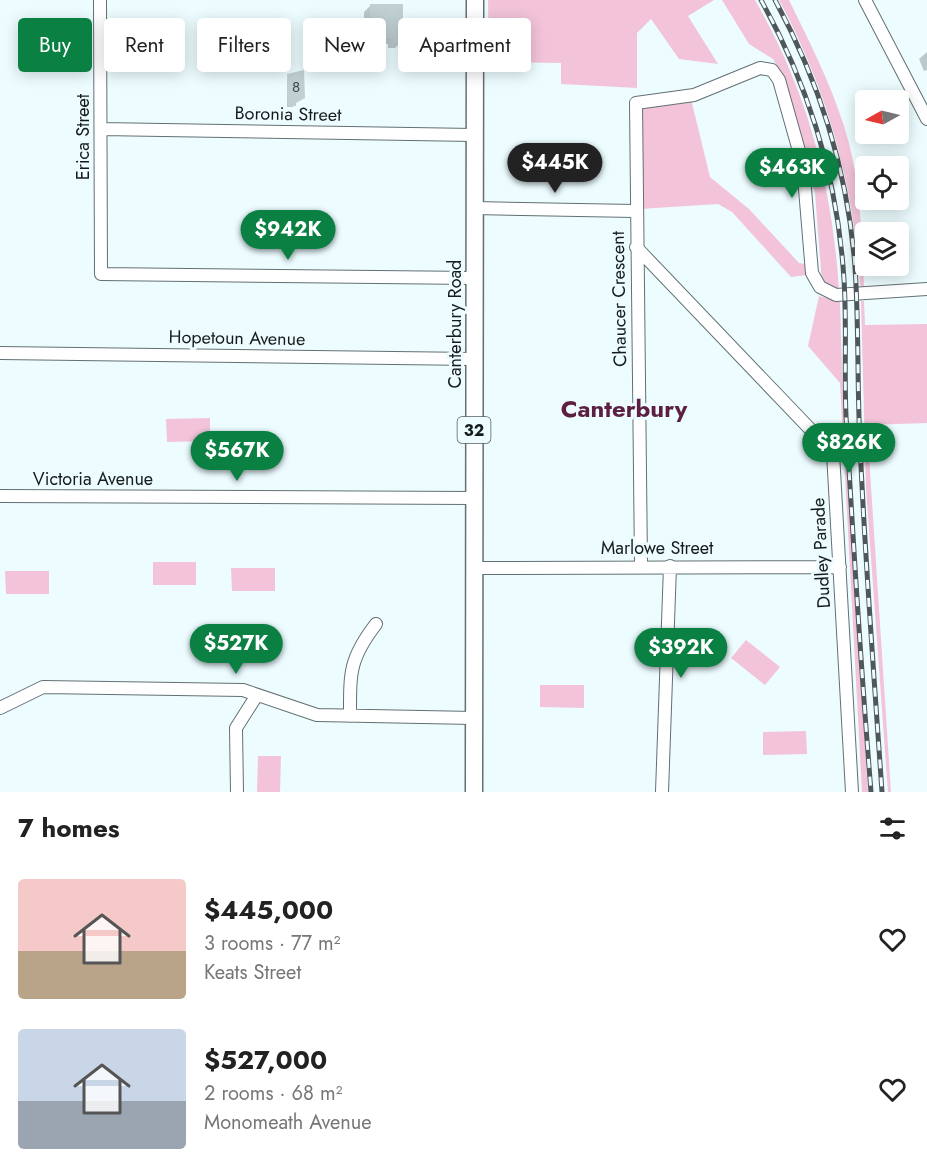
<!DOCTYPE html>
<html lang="en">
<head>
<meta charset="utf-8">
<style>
  body { margin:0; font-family:Jost,sans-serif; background:#f6f6f6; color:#222; height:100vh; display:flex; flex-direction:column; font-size:22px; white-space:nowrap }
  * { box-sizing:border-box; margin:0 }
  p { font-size:20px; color:#767676 }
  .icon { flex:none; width:33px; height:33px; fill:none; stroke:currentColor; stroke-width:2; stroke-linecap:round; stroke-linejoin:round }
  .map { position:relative; height:792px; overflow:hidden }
  .details { display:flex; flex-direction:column; background:#fff; flex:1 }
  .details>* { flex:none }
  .banner { position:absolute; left:18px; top:18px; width:600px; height:54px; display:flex; gap:12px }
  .needle { width:39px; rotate:262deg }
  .controls { position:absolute; left:855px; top:90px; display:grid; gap:12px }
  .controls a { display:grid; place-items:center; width:54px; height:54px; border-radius:6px; background:#fff; box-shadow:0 3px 15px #0003; font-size:30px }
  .price { position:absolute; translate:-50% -51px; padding:0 14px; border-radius:21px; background:#0b8043; color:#fff; font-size:20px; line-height:39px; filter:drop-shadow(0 2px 3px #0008) }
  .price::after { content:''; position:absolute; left:50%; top:36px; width:18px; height:14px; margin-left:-9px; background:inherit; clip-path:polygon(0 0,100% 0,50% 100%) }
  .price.current { background:#222; color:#fff }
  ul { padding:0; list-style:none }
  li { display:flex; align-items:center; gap:18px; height:150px; padding:0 18px }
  li span { display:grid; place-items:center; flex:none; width:168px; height:120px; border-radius:6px; color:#555 }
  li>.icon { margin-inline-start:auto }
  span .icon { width:72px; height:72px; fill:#fffc; stroke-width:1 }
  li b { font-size:26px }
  h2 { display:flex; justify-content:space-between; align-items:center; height:72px; padding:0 18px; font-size:26px }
  .pill { padding:0 21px; border-radius:6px; background:#fff; box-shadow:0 3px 15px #0003; font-size:21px; line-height:54px }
  .pill.current { background:#0b8043; color:#fff }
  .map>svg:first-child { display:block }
  .green { fill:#f3c4d9 }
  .shadow { fill:#0003 }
  .building { fill:#c0d0d2 }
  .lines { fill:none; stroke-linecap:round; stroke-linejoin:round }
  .minor-casing { stroke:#627073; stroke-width:14 }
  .major-casing { stroke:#627073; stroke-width:19 }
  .minor { stroke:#fff; stroke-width:12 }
  .major { stroke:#fff; stroke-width:16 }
  .rail-casing { stroke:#4f5759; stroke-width:5 }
  .rail { stroke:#ecfcff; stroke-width:3; stroke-dasharray:9; stroke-linecap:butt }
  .labels { text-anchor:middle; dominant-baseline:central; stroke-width:6; stroke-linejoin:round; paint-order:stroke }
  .number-label { font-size:15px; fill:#404849 }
  .shield { fill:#ecfcff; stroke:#565e5f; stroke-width:1.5 }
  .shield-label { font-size:16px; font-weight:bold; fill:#151a1b }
  .street-label { font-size:18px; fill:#151a1b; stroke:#ecfcff }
  .district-label { font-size:24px; font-weight:bold; fill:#5d1f41; stroke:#ecfcff }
</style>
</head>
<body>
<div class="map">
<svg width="927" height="792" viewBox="0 0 927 792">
  <rect width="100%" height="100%" fill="#ecfcff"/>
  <path class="green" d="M488,0H714L688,16L718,64L679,59L651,19L637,33V88L561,84V63L489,62Z
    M722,0H755C808,92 832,185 839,289L822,283L815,193L781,74L773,59L749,44Z
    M779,0H789C809,41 830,82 844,126C860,176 862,233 864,286H860C854,185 827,89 779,0Z
    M691,99L710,177L749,209L799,263L805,264L807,275L791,277L732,212L718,204L640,209L641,108Z
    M819,296L840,302L843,402L868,792H862L840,383L808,346Z
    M861,301H864L865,325L927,324V423L867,425L891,792H888L866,489Z
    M210,418V441L167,442L166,419Z
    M153,562H196V585H153Z
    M231,568H275V591H232Z
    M5,571H49V594H6Z
    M746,640L780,667L765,685L731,658Z
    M540,685H584V708L540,707Z
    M806,731L807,754L763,755V732Z
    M258,756H281L280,792H257Z"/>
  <path class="shadow" d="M371,5L401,42L395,48H388V44H374V38H364V12Z
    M927,52V70L924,71L919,59Z
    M287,77L294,103L293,107H287Z"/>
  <path class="building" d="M370,4H403V42H394V38H380V33H370Z
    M304,70L305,98L296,103V106H288L287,74Z"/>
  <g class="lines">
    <g class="minor-casing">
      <path id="minor" d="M100,0L101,274L475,278
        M865,0L927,119
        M101,129L474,135
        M474,208L635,211
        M636,247L833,453L852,792
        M0,353L474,359
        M0,496L474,498
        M641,565L636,103L694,95L760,68L772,70L779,80L803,165L812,273L820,287L836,295L927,289
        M474,568L840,567
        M0,708L43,687L243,690L317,715L474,718
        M350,716C350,673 349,659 376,624
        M237,792L236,728L257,695
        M662,792L670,566"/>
    </g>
    <g class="major-casing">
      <path id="major" d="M474,792L475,0"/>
    </g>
    <use href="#minor" class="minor"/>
    <use href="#major" class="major"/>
    <g class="rail-casing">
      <path id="rail" d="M761,0C809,86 838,181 844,280C847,325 844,371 846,416C853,541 861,667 871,792
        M775,0C820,83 848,173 855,267C859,326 857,385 860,444C865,560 874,676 882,792"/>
    </g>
    <use href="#rail" class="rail"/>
  </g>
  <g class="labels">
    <g class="number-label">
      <text x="296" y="87">8</text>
    </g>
    <rect class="shield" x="457.5" y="417" width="33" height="26" rx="4.5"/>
    <g class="shield-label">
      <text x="474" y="430">32</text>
    </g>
    <g class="street-label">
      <text transform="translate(288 114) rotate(1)">Boronia Street</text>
      <text transform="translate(83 137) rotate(-90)">Erica Street</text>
      <text transform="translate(619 299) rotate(-91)">Chaucer Crescent</text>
      <text transform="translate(455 324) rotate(-90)">Canterbury Road</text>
      <text transform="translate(237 338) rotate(1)">Hopetoun Avenue</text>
      <text x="93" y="479">Victoria Avenue</text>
      <text x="657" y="548">Marlowe Street</text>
      <text transform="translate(821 553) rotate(-93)">Dudley Parade</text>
    </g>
    <g class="district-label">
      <text x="624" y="408">Canterbury</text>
    </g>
  </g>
</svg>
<div class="controls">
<a><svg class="needle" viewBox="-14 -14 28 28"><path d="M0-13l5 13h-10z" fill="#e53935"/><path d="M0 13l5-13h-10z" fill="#767676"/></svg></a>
<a><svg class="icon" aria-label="locate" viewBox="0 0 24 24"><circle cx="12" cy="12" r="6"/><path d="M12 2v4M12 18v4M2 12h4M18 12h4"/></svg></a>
<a><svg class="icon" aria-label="layers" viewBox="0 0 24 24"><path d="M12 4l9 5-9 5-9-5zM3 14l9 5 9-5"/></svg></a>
</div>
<b class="price current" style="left:555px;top:194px">$445K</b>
<b class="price" style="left:792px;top:199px">$463K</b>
<b class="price" style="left:288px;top:261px">$942K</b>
<b class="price" style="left:849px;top:474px">$826K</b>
<b class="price" style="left:237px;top:482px">$567K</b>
<b class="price" style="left:236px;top:675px">$527K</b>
<b class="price" style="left:681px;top:679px">$392K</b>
<div class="banner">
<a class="pill current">Buy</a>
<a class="pill">Rent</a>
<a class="pill">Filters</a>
<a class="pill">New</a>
<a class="pill">Apartment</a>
</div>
</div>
<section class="details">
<h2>7 homes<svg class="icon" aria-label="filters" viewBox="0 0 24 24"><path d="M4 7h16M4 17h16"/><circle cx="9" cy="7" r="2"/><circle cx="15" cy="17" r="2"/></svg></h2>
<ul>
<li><span style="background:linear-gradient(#f6c9c9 60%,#b9a48a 0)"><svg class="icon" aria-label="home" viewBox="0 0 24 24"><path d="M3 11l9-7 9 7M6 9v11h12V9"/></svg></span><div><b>$445,000</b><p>3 rooms · 77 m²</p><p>Keats Street</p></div><svg class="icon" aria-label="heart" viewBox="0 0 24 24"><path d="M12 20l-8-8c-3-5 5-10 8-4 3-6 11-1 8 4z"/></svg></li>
<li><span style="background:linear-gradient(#c9d6e8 60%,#9aa5b1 0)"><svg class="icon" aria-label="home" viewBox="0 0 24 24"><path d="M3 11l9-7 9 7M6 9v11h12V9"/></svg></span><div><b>$527,000</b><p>2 rooms · 68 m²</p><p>Monomeath Avenue</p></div><svg class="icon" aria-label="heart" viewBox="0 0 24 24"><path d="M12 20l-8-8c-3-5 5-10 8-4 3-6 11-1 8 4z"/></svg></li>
</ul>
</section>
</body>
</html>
